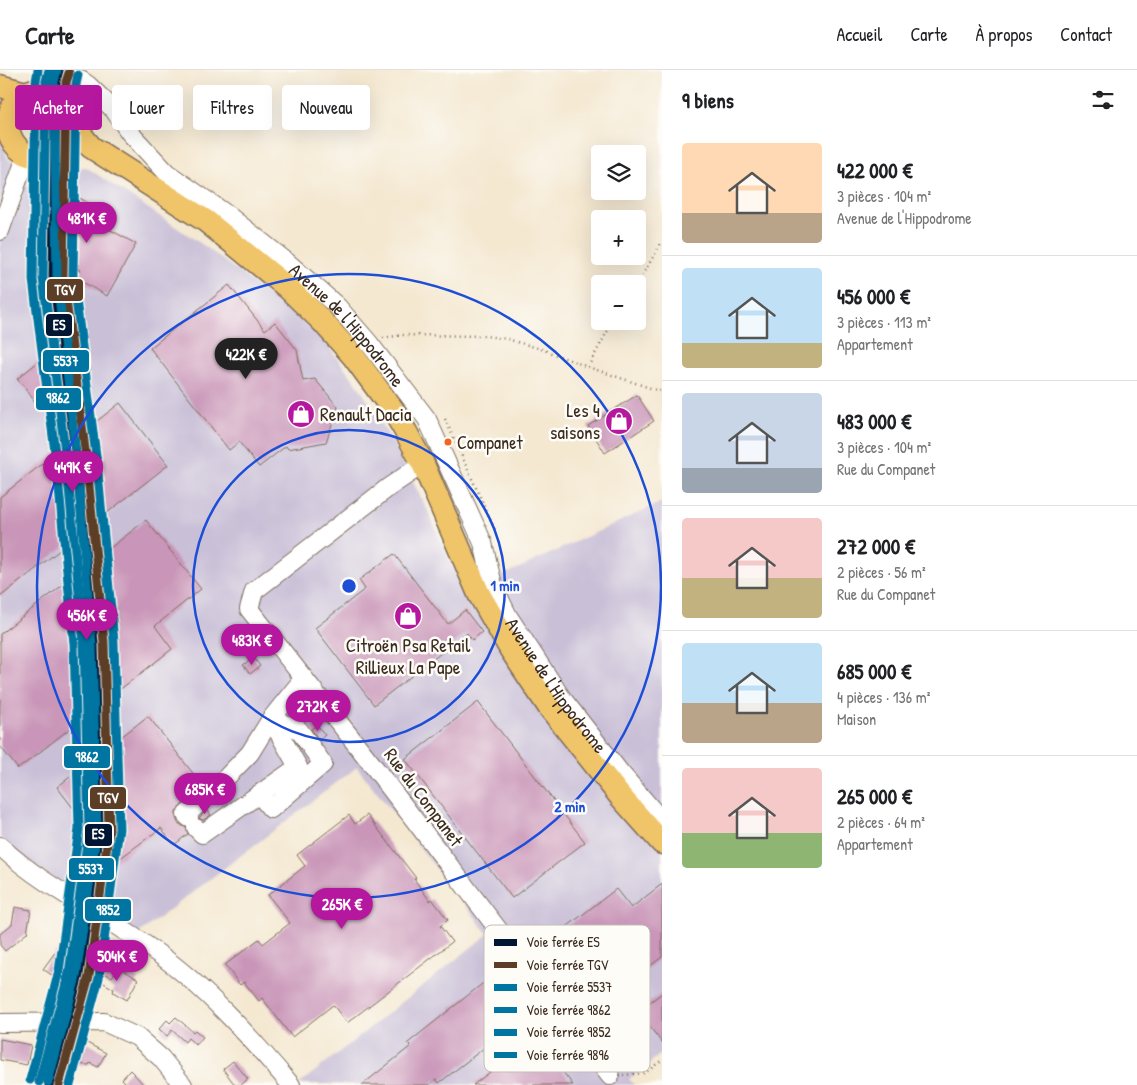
<!DOCTYPE html>
<html lang="fr">
<head>
<meta charset="utf-8">
<style>
  body { margin:0; font-family:"Patrick Hand",sans-serif; background:#f6f6f6; color:#202124; height:100vh; display:flex; flex-direction:column; font-size:19px; white-space:nowrap }
  * { box-sizing:border-box; margin:0 }
  p { font-size:16px; color:#757577 }
  .icon { flex:none; width:28px; height:28px; fill:none; stroke:currentColor; stroke-width:2; stroke-linecap:round; stroke-linejoin:round }
  .map { position:relative; flex:1; overflow:hidden }
  .drawer { display:flex; flex-direction:column; background:#fff; width:475px }
  .drawer>* { flex:none }
  .banner { position:absolute; left:15px; top:15px; width:475px; height:45px; display:flex; gap:10px }
  .fabs { position:absolute; left:591px; top:75px; display:grid; gap:10px }
  .fabs a { display:grid; place-items:center; width:55px; height:55px; border-radius:5px; background:#fff; box-shadow:0 5px 20px #0002; font-size:25px }
  .price { position:absolute; translate:-50% -42px; padding:0 11px; border-radius:18px; background:#b5179e; color:#fff; font-size:16px; line-height:32px; filter:drop-shadow(0 1px 2px #0008) }
  .price::after { content:''; position:absolute; left:50%; top:30px; width:15px; height:11px; margin-left:-8px; background:inherit; clip-path:polygon(0 0,100% 0,50% 100%) }
  .price.on { background:#222; color:#fff }
  ul { padding:0; list-style:none }
  li { display:flex; align-items:center; gap:15px; height:125px; padding:0 20px }
  li+li { border-top:1px solid #e0e0e0 }
  li span { display:grid; place-items:center; flex:none; width:140px; height:100px; border-radius:5px; color:#555 }
  li>.icon { margin-inline-start:auto }
  span .icon { width:60px; height:60px; fill:#fffc; stroke-width:1 }
  li b { font-size:21px }
  h2 { display:flex; justify-content:space-between; align-items:center; height:60px; padding:0 20px; font-size:21px }
  .pill { padding:0 18px; border-radius:5px; background:#fff; box-shadow:0 5px 20px #0002; font-size:18px; line-height:45px }
  .pill.on { background:#b5179e; color:#fff }
  header { display:flex; align-items:center; gap:30px; box-sizing:border-box; height:70px; padding:0 25px; background:#fff; border-bottom:1px solid #e0e0e0 }
  header strong { font-size:24px }
  nav { display:flex; gap:28px; margin-inline-start:auto; font-size:18px }
  main { display:flex; flex:1; min-height:0 }
  .map>svg:first-child { display:block }
  .industrial { fill:#c9bfd7 }
  .water { fill:#72beeb; stroke:#567484 }
  .building { fill:#c995b8 }
  .lines { fill:none; stroke-linecap:round; stroke-linejoin:round }
  .minor-casing { stroke:#7c6c5d; stroke-width:20 }
  .major-casing { stroke:#7c6c5d; stroke-width:25 }
  .path { stroke:#7c6c5d; stroke-width:2.5; stroke-dasharray:1 4; stroke-linecap:butt }
  .minor { stroke:#fff; stroke-width:18 }
  .major { stroke:#f0c469; stroke-width:22 }
  .rail-1-casing { stroke:#fdfcf7; stroke-width:12 }
  .rail-2-casing { stroke:#fdfcf7; stroke-width:12 }
  .rail-3-casing { stroke:#fdfcf7; stroke-width:12 }
  .rail-4-casing { stroke:#fdfcf7; stroke-width:12 }
  .rail-5-casing { stroke:#fdfcf7; stroke-width:12 }
  .rail-6-casing { stroke:#fdfcf7; stroke-width:12 }
  .rail-1 { stroke:#011633; stroke-width:9 }
  .rail-2 { stroke:#5c3e26; stroke-width:9 }
  .rail-3 { stroke:#0075a1; stroke-width:9 }
  .rail-4 { stroke:#0075a1; stroke-width:9 }
  .rail-5 { stroke:#0075a1; stroke-width:9 }
  .rail-6 { stroke:#0075a1; stroke-width:9 }
  .ring { fill:none; stroke:#1d4ed8; stroke-width:2.5 }
  .bus-dot { fill:#f26522; stroke:#fdfcf7; stroke-width:2 }
  .labels { text-anchor:middle; dominant-baseline:central; stroke-width:5; stroke-linejoin:round; paint-order:stroke }
  .bus-label { font-size:18px; fill:#3b2a1e; stroke:#fdfcf7; text-anchor:start }
  .street-label { font-size:19px; fill:#3b2a1e; stroke:#fdfcf7 }
  .poi-label { font-size:19px; fill:#3b2a1e; stroke:#fdfcf7; text-anchor:end }
  .key { fill:#fdfcf7; stroke:#c3bdb6; stroke-width:1 }
  .key-label { font-size:14px; fill:#3b2a1e }
  .centre { fill:#1d4ed8; stroke:#fdfcf7; stroke-width:2.5 }
  .ring-label { font-size:15px; text-anchor:middle; font-weight:bold; fill:#1d4ed8; stroke:#fdfcf7; stroke-width:5; stroke-linejoin:round; paint-order:stroke }
  .line-badge { stroke:#fdfcf7; stroke-width:2 }
  .badge-label { font-size:14px; text-anchor:middle; font-weight:bold; fill:#fff }
</style>
</head>
<body>
<header>
<strong>Carte</strong>
<nav><a>Accueil</a><a>Carte</a><a>À propos</a><a>Contact</a></nav>
</header>
<main>
<div class="map">
<svg width="662" height="1015" viewBox="0 0 662 1015">
  <rect width="100%" height="100%" fill="#fdfcf7"/>
  <filter id="ink" filterUnits="userSpaceOnUse"><feTurbulence type="fractalNoise" baseFrequency=".02" numOctaves="2"/><feDisplacementMap in="SourceGraphic" scale="10" xChannelSelector="R" yChannelSelector="G"/><feConvolveMatrix kernelMatrix="1 2 1 2 8 2 1 2 1" color-interpolation-filters="sRGB"/></filter>
  <filter id="wash" filterUnits="userSpaceOnUse"><feTurbulence type="fractalNoise" baseFrequency=".0096" numOctaves="4" result="noise"/><feDisplacementMap in="SourceGraphic" scale="20" xChannelSelector="R" yChannelSelector="G"/><feGaussianBlur stdDeviation="1.12" result="paint"/><feColorMatrix in="noise" values="0 0 0 0 0 0 0 0 0 0 0 0 0 0 0 0 0 1.4 0 .05"/><feComposite in="paint" operator="in"/></filter>
  <g filter="url(#wash)">
    <rect width="100%" height="100%" fill="#f4e8d1"/>
    <path class="industrial" d="M0,67L8,89L35,103L86,97L206,177L318,263L360,318L393,373L428,441L462,520L506,504L662,432V983L629,1009L634,1015L299,1014L488,864L357,697L138,864L30,792L0,767Z"/>
    <path class="water" d="M67,865L81,875L78,882L75,884L61,874Z
      M63,964L71,969L62,983L54,979Z"/>
    <g id="blocks">
      <path class="building" d="M78,127L113,147L107,158L136,174L107,226L76,208L81,200L36,175L60,132L70,133Z
        M229,215L265,260L275,252L297,280L303,311L315,309L338,337L326,372L288,379L286,376L259,397L239,372L229,380L150,278Z
        M54,279L72,301L35,332L27,320L17,309Z
        M637,325L654,351L605,383L588,356Z
        M120,333L168,395L0,527V427Z
        M146,450L201,519L155,556L172,579L18,699L0,676V564Z
        M394,484L448,554L465,540L482,562L472,570L467,563L374,635L315,558L365,519L359,510Z
        M254,588L260,596L250,604L243,595Z
        M478,632L585,772L512,828L405,689Z
        M148,646L203,716L176,741V748L178,753L186,758L188,764L174,775L161,758L103,801L91,786L103,777L57,717Z
        M317,655L325,665L319,670L311,659Z
        M207,740L211,745L203,750L199,748Z
        M349,745L355,754L367,745L416,808L414,809L430,831L432,829L448,850L440,856L452,872L347,953L333,935L292,967L262,928L259,931L244,912L240,915L225,895L259,869L263,874L290,853L268,825L305,796L297,785Z
        M662,814V887L596,937L547,872L616,819L631,838Z
        M15,837L31,840L27,863L5,881L0,875V864L12,854Z
        M56,881L68,890L66,893L76,900L66,915L43,899Z
        M118,897L138,909L127,930L113,922L114,919L90,905L94,898L112,907Z
        M492,906L524,947L439,1013L436,1009L429,1015H362L411,976L408,973Z
        M662,923V973L647,953L624,971L615,959Z
        M176,947L193,962L195,960L203,967L196,975L188,968L185,972L172,960L167,966L159,959L167,950L170,953Z
        M536,967L573,1015H473Z
        M0,969L31,975L27,995L0,990Z
        M87,973L106,983L98,997L90,993L89,995L70,994V977H85Z
        M233,991L248,1009L241,1015H235L223,999Z
        M130,1000L134,1004L144,1015H128L122,1009Z"/>
    </g>
  </g>
  <g filter="url(#ink)">
    <use href="#blocks" fill-opacity="0" stroke="#7c6c5d" stroke-width="1"/>
    <g class="lines">
      <g class="minor-casing">
        <g id="minor">
          <path id="s1" d="M66,0L88,15L114,40L130,63L167,103L229,146L287,192L337,236L369,273L427,349L483,473L493,515L508,546L561,627L619,701L662,751"/>
          <path d="M0,161L27,84"/>
          <path d="M423,394L389,417L254,521L249,539L371,693L610,1006"/>
          <path d="M259,724L271,739L323,694L299,660L271,649"/>
          <path d="M189,748L186,745L219,715L250,683L271,649L304,608"/>
          <path d="M196,758L202,764L298,697L271,649"/>
          <path d="M0,776C45,818 103,844 153,880C204,915 251,968 291,1015"/>
          <path d="M0,953L104,952L137,967L161,988L183,1015"/>
        </g>
      </g>
      <g class="major-casing">
        <path id="major" d="M0,16L26,23
          M77,60C62,107 1,89 9,47C17,5 80,11 77,60L91,77L206,151L288,218L322,251L354,287L393,340L406,362L423,394L479,524L511,580L549,637L620,726L662,773"/>
      </g>
      <path class="path" d="M637,214L662,172
        M383,268L402,265L486,266L507,269L541,279L588,297L662,322
        M588,297L613,251
        M445,349L496,462
        M623,1005L645,1003L662,990"/>
      <use href="#minor" class="minor"/>
      <use href="#major" class="major"/>
      <g class="rail-1-casing">
        <path id="rail-1" d="M49,1015L79,905L99,760L94,573L77,396L53,207L56,11L59,0"/>
      </g>
      <g class="rail-2-casing">
        <path id="rail-2" d="M59,1015L89,906L109,760L104,572L87,395L63,206L66,12L69,3"/>
      </g>
      <g class="rail-3-casing">
        <path id="rail-3" d="M48,1012L76,907L97,760L92,575L77,394L57,207L54,12L57,0"/>
      </g>
      <g class="rail-4-casing">
        <path id="rail-4" d="M39,1012L69,903L89,759L84,574L67,397L43,208L46,11L49,0"/>
      </g>
      <g class="rail-5-casing">
        <path id="rail-5" d="M70,1015L99,908L119,759L114,571L97,393L73,206L76,14L78,5"/>
      </g>
      <g class="rail-6-casing">
        <path id="rail-6" d="M30,1010L59,901L79,759L74,574L57,398L33,210L36,11L38,0"/>
      </g>
      <use href="#rail-1" class="rail-1"/>
      <use href="#rail-2" class="rail-2"/>
      <use href="#rail-3" class="rail-3"/>
      <use href="#rail-4" class="rail-4"/>
      <use href="#rail-5" class="rail-5"/>
      <use href="#rail-6" class="rail-6"/>
    </g>
  </g>
  <g class="ring">
    <circle cx="349" cy="516" r="156"/>
    <circle cx="349" cy="516" r="312"/>
  </g>
  <defs>
    <g id="shop-disc" transform="scale(1.4375)"><circle r="9.5" fill="#b5179e" stroke="#fdfcf7"/><path d="M-5-2.5h2.3a2.7 3.5 0 0 1 5.4 0H5L5.5 6h-11ZM-1.5-2.5h3a1.5 2.3 0 0 0-3 0Z" fill="#fff"/></g>
  </defs>
  <g fill-rule="evenodd">
    <use href="#shop-disc" x="301" y="344"/>
    <use href="#shop-disc" x="619" y="351"/>
    <use href="#shop-disc" x="408" y="546"/>
  </g>
  <circle class="bus-dot" cx="448" cy="372" r="4.5"/>
  <g class="labels">
    <g class="bus-label">
      <text x="457" y="372">Companet</text>
    </g>
    <g class="street-label">
      <text stroke="none"><textPath href="#s1" startOffset="382">Avenue de l'Hippodrome</textPath></text>
      <text stroke="none"><textPath href="#s1" startOffset="804">Avenue de l'Hippodrome</textPath></text>
      <text transform="translate(424 727) rotate(53)">Rue du Companet</text>
    </g>
    <g class="poi-label">
      <text x="600" y="340">Les 4<tspan x="600" dy="22">saisons</tspan></text>
      <text x="320" y="344" text-anchor="start">Renault Dacia</text>
      <text x="408" y="575" text-anchor="middle">Citroën Psa Retail<tspan x="408" dy="22">Rillieux La Pape</tspan></text>
    </g>
  </g>
  <rect x="484" y="855" width="166" height="147" rx="8" class="key"/>
  <rect x="494" y="869" width="23" height="7" fill="#011633"/>
  <rect x="494" y="892" width="23" height="6" fill="#5c3e26"/>
  <rect x="494" y="914" width="23" height="7" fill="#0075a1"/>
  <rect x="494" y="937" width="23" height="6" fill="#0075a1"/>
  <rect x="494" y="959" width="23" height="7" fill="#0075a1"/>
  <rect x="494" y="982" width="23" height="6" fill="#0075a1"/>
  <g class="key-label">
    <text x="526" y="877">Voie ferrée ES</text>
    <text x="526" y="900">Voie ferrée TGV</text>
    <text x="526" y="922">Voie ferrée 5537</text>
    <text x="526" y="945">Voie ferrée 9862</text>
    <text x="526" y="967">Voie ferrée 9852</text>
    <text x="526" y="990">Voie ferrée 9896</text>
  </g>
  <circle cx="349" cy="516" r="8" class="centre"/>
  <g class="ring-label">
    <text x="505" y="521">1 min</text>
    <text x="570" y="742">2 min</text>
  </g>
  <g class="line-badge">
    <rect x="46" y="208" width="38" height="24" rx="5" fill="#5c3e26"/>
    <rect x="45" y="243" width="28" height="24" rx="5" fill="#011633"/>
    <rect x="42" y="279" width="48" height="24" rx="5" fill="#0075a1"/>
    <rect x="35" y="317" width="47" height="24" rx="5" fill="#0075a1"/>
    <rect x="63" y="675" width="48" height="24" rx="5" fill="#0075a1"/>
    <rect x="89" y="716" width="38" height="24" rx="5" fill="#5c3e26"/>
    <rect x="84" y="753" width="29" height="24" rx="5" fill="#011633"/>
    <rect x="68" y="787" width="47" height="24" rx="5" fill="#0075a1"/>
    <rect x="84" y="828" width="48" height="24" rx="5" fill="#0075a1"/>
  </g>
  <g class="badge-label">
    <text x="65" y="225">TGV</text>
    <text x="59" y="260">ES</text>
    <text x="66" y="296">5537</text>
    <text x="58" y="333">9862</text>
    <text x="87" y="692">9862</text>
    <text x="108" y="733">TGV</text>
    <text x="98" y="769">ES</text>
    <text x="91" y="804">5537</text>
    <text x="108" y="845">9852</text>
  </g>
</svg>
<div class="fabs">
<a><svg class="icon" aria-label="layers" viewBox="0 0 24 24"><path d="M12 4l9 5-9 5-9-5zM3 14l9 5 9-5"/></svg></a>
<a>+</a>
<a>−</a>
</div>
<b class="price" style="left:87px;top:174px">481K €</b>
<b class="price on" style="left:246px;top:310px">422K €</b>
<b class="price" style="left:73px;top:423px">449K €</b>
<b class="price" style="left:87px;top:571px">456K €</b>
<b class="price" style="left:252px;top:596px">483K €</b>
<b class="price" style="left:318px;top:662px">272K €</b>
<b class="price" style="left:205px;top:745px">685K €</b>
<b class="price" style="left:342px;top:860px">265K €</b>
<b class="price" style="left:117px;top:912px">504K €</b>
<div class="banner">
<a class="pill on">Acheter</a>
<a class="pill">Louer</a>
<a class="pill">Filtres</a>
<a class="pill">Nouveau</a>
</div>
</div>
<section class="drawer">
<h2>9 biens<svg class="icon" aria-label="filters" viewBox="0 0 24 24"><path d="M4 7h16M4 17h16"/><circle cx="9" cy="7" r="2"/><circle cx="15" cy="17" r="2"/></svg></h2>
<ul>
<li><span style="background:linear-gradient(#ffd9b3 70%,#b9a48a 0)"><svg class="icon" aria-label="home" viewBox="0 0 24 24"><path d="M3 11l9-7 9 7M6 9v11h12V9"/></svg></span><div><b>422 000 €</b><p>3 pièces · 104 m²</p><p>Avenue de l'Hippodrome</p></div></li>
<li><span style="background:linear-gradient(#bfe0f5 75%,#c2b280 0)"><svg class="icon" aria-label="home" viewBox="0 0 24 24"><path d="M3 11l9-7 9 7M6 9v11h12V9"/></svg></span><div><b>456 000 €</b><p>3 pièces · 113 m²</p><p>Appartement</p></div></li>
<li><span style="background:linear-gradient(#c9d6e8 75%,#9aa5b1 0)"><svg class="icon" aria-label="home" viewBox="0 0 24 24"><path d="M3 11l9-7 9 7M6 9v11h12V9"/></svg></span><div><b>483 000 €</b><p>3 pièces · 104 m²</p><p>Rue du Companet</p></div></li>
<li><span style="background:linear-gradient(#f6c9c9 60%,#c2b280 0)"><svg class="icon" aria-label="home" viewBox="0 0 24 24"><path d="M3 11l9-7 9 7M6 9v11h12V9"/></svg></span><div><b>272 000 €</b><p>2 pièces · 56 m²</p><p>Rue du Companet</p></div></li>
<li><span style="background:linear-gradient(#bfe0f5 60%,#b9a48a 0)"><svg class="icon" aria-label="home" viewBox="0 0 24 24"><path d="M3 11l9-7 9 7M6 9v11h12V9"/></svg></span><div><b>685 000 €</b><p>4 pièces · 136 m²</p><p>Maison</p></div></li>
<li><span style="background:linear-gradient(#f6c9c9 65%,#8fb573 0)"><svg class="icon" aria-label="home" viewBox="0 0 24 24"><path d="M3 11l9-7 9 7M6 9v11h12V9"/></svg></span><div><b>265 000 €</b><p>2 pièces · 64 m²</p><p>Appartement</p></div></li>
</ul>
</section>
</main>
</body>
</html>
